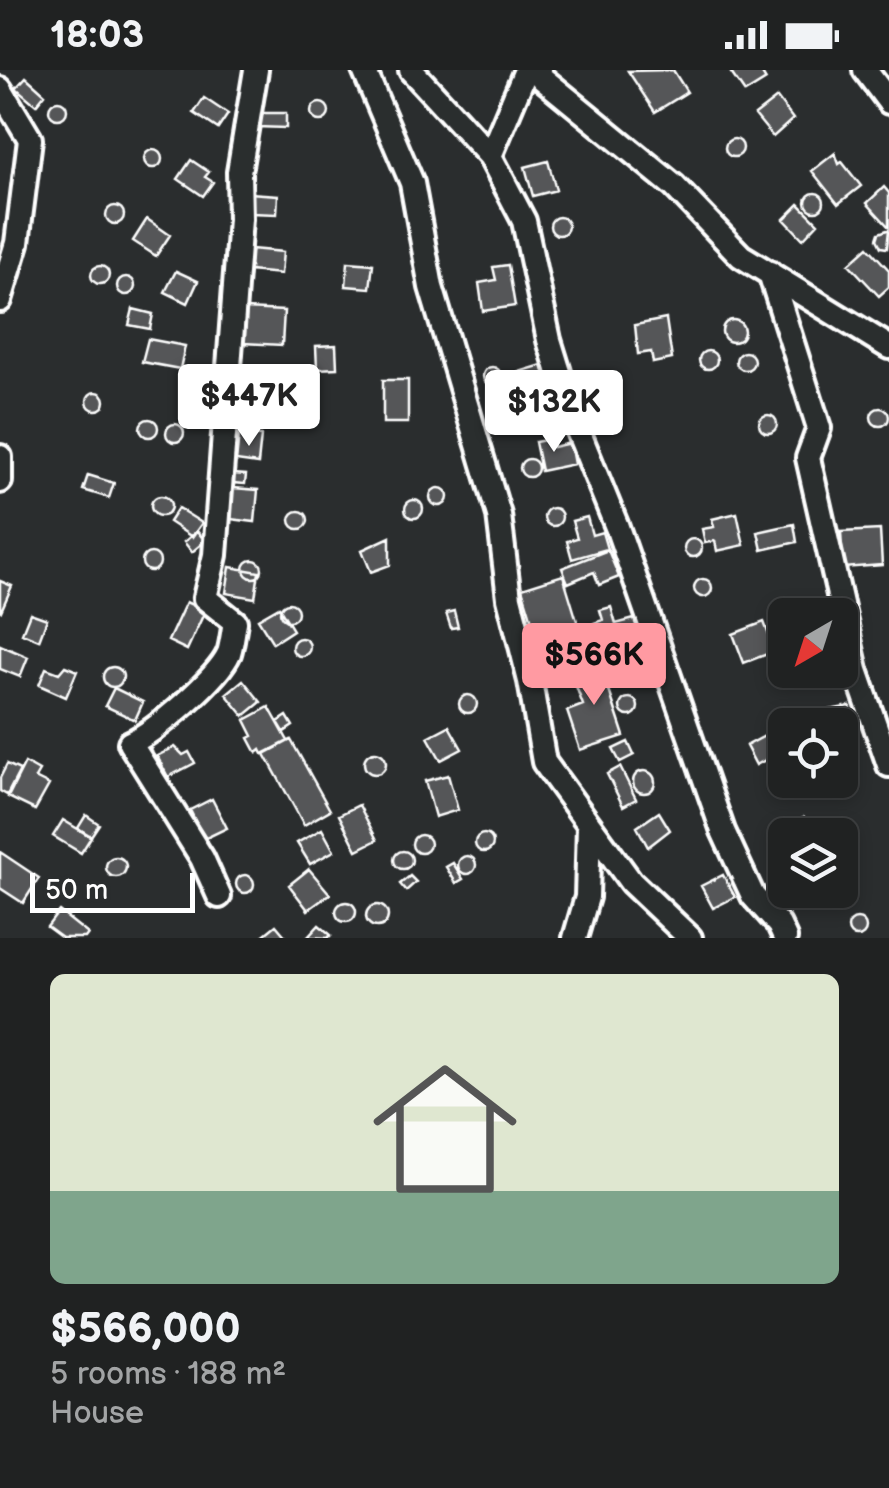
<!DOCTYPE html>
<html lang="en">
<head>
<meta charset="utf-8">
<style>
  body { margin:0; font-family:"Balsamiq Sans",sans-serif; background:#2d2f2f; color:#f1f3f6; height:100vh; display:flex; flex-direction:column; font-size:38px; white-space:nowrap }
  * { box-sizing:border-box; margin:0 }
  p { font-size:32px; color:#a2a4a5 }
  .icon { flex:none; width:55px; height:55px; fill:none; stroke:currentColor; stroke-width:2; stroke-linecap:round; stroke-linejoin:round }
  .map { position:relative; height:868px; overflow:hidden }
  .panel { display:flex; flex-direction:column; background:#202222; flex:1 }
  .panel>* { flex:none }
  .needle { width:65px; rotate:219deg }
  .controls { position:absolute; left:768px; top:528px; display:grid; gap:20px }
  .controls a { display:grid; place-items:center; width:90px; height:90px; border-radius:15px; background:#202222; box-shadow:0 5px 15px #0003,0 0 0 2px #3d3f40; font-size:50px }
  .scale { position:absolute; left:30px; bottom:25px; width:165px; box-sizing:border-box; padding-left:10px; border:5px solid #fff; border-top:0; font-size:28px; line-height:35px; white-space:nowrap; color:#fff; -webkit-text-stroke:8px #2a2d2e; paint-order:stroke }
  .price { position:absolute; translate:-50% -85px; padding:0 22px; border-radius:10px; background:#fff; color:#222; font-size:32px; line-height:65px; filter:drop-shadow(0 2px 5px #0008) }
  .price::after { content:''; position:absolute; left:50%; top:60px; width:30px; height:22px; margin-left:-15px; background:inherit; clip-path:polygon(0 0,100% 0,50% 100%) }
  .price.current { background:#ff9aa2; color:#111 }
  ul { padding:0; list-style:none }
  li { display:grid; align-content:center; gap:20px; height:530px; padding:0 50px }
  li+li { border-top:2px solid #3d3f40 }
  li span { display:grid; place-items:center; height:310px; border-radius:15px; color:#555 }
  li>.icon { margin-inline-start:auto }
  span .icon { width:180px; height:180px; fill:#fffc; stroke-width:1 }
  li b { font-size:42px }
  .status { display:flex; justify-content:space-between; align-items:center; height:70px; padding:0 50px; background:#202222; direction:ltr }
  .status svg { height:28px; fill:currentColor }
  .map>svg:first-child { display:block }
  .building { fill:#555758; stroke:#fff; stroke-width:2.5 }
  .lines { fill:none; stroke-linecap:round; stroke-linejoin:round }
  .minor-casing { stroke:#fff; stroke-width:30 }
  .minor { stroke:#2a2d2e; stroke-width:22 }
</style>
</head>
<body>
<div class="status"><b>18:03</b><svg viewBox="0 0 49 12"><path d="M0 12V9h3v3zM5 12V6h3v6zM10 12V3h3v9zM15 12V0h3v12zM26 1h20v11H26zM47 4h2v5h-2z"/></svg></div>
<div class="map">
<svg width="889" height="868" viewBox="0 0 889 868">
  <rect width="100%" height="100%" fill="#2a2d2e"/>
  <filter id="ink" filterUnits="userSpaceOnUse"><feTurbulence type="fractalNoise" baseFrequency=".01" numOctaves="2"/><feDisplacementMap in="SourceGraphic" scale="20" xChannelSelector="R" yChannelSelector="G"/><feConvolveMatrix kernelMatrix="1 2 1 2 8 2 1 2 1" color-interpolation-filters="sRGB"/></filter>
  <g filter="url(#ink)">
    <path class="building" d="M673,0L687,22L655,42L628,1Z
      M729,0H760L766,10L745,23Z
      M26,7L45,24L36,35L16,18Z
      M204,28L228,44L218,59L194,43Z
      M777,28L793,49L773,67L755,45Z
      M49 40a9 9 0 1 1 18 0a9 9 0 1 1-18 0Z
      M311 42a9 9 0 1 1 18 0a9 9 0 1 1-18 0Z
      M255,43H286V58L256,57Z
      M725 78a9 9 0 1 1 18 0a9 9 0 1 1-18 0Z
      M144 89a9 9 0 1 1 18 0a9 9 0 1 1-18 0Z
      M835,83L839,94L842,92L861,116L838,134L812,101Z
      M191,90L209,102L205,107L213,112L203,126L178,109Z
      M548,91L556,120L533,126L525,97Z
      M884,117L889,123V157L867,133Z
      M806 132a9 9 0 1 1 18 0a9 9 0 1 1-18 0Z
      M249,123L278,125L277,144L250,143Z
      M799,134L818,153L803,169L784,149Z
      M106 145a9 9 0 1 1 18 0a9 9 0 1 1-18 0Z
      M550 156a9 9 0 1 1 18 0a9 9 0 1 1-18 0Z
      M147,149L170,165L156,186L133,171Z
      M887,160H889L887,178L881,177L877,169L879,163Z
      M868,177L889,200V217L879,226L849,194Z
      M251,179L283,182L281,204L249,201Z
      M348,192L373,194L370,218L346,216Z
      M508,195L515,236L483,241L479,213L496,210L493,197Z
      M91 205a9 9 0 1 1 18 0a9 9 0 1 1-18 0Z
      M176,201L198,211L188,233L165,222Z
      M117 216a9 9 0 1 1 18 0a9 9 0 1 1-18 0Z
      M133,239L153,244L150,259L129,255Z
      M245,239L284,241L282,275L243,273Z
      M666,249L672,289L653,293L651,282L638,284L635,255Z
      M722 261a11 11 0 1 1 22 0a11 11 0 1 1-22 0Z
      M148,269L185,276L180,299L142,292Z
      M336,275L337,298L317,299L316,276Z
      M699 290a9 9 0 1 1 18 0a9 9 0 1 1-18 0Z
      M736 291a9 9 0 1 1 18 0a9 9 0 1 1-18 0Z
      M542,295L548,315L516,326L509,305Z
      M483 306a9 9 0 1 1 18 0a9 9 0 1 1-18 0Z
      M238,302L262,305L259,335L234,332Z
      M383,310H408V353H383Z
      M87 331a9 9 0 1 1 18 0a9 9 0 1 1-18 0Z
      M871 347a9 9 0 1 1 18 0a9 9 0 1 1-18 0Z
      M759 354a9 9 0 1 1 18 0a9 9 0 1 1-18 0Z
      M140 358a9 9 0 1 1 18 0a9 9 0 1 1-18 0Z
      M166 363a9 9 0 1 1 18 0a9 9 0 1 1-18 0Z
      M239,364L261,366L258,394L236,391Z
      M551,369L553,377L570,373L574,394L541,401L535,372Z
      M520 398a9 9 0 1 1 18 0a9 9 0 1 1-18 0Z
      M233,404L246,405L245,414L232,413Z
      M88,405L114,413L109,428L83,420Z
      M430 427a9 9 0 1 1 18 0a9 9 0 1 1-18 0Z
      M233,418L258,420L255,452L230,449Z
      M151 436a10 10 0 1 1 20 0a10 10 0 1 1-20 0Z
      M405 439a9 9 0 1 1 18 0a9 9 0 1 1-18 0Z
      M544 447a9 9 0 1 1 18 0a9 9 0 1 1-18 0Z
      M178,438L202,453L192,467L169,452Z
      M290 450a9 9 0 1 1 18 0a9 9 0 1 1-18 0Z
      M737,443L744,475L717,481L715,471L705,473L702,459L714,457L712,449Z
      M587,447L592,465L602,462L607,479L572,489L567,471L577,468L572,451Z
      M794,454L797,472L762,480L758,462Z
      M880,460L882,495L843,498L841,462Z
      M197,461L205,471L192,482L184,472Z
      M390,467V495L371,502L362,480Z
      M684 478a9 9 0 1 1 18 0a9 9 0 1 1-18 0Z
      M608,480L619,507L599,515L594,502L568,513L562,498Z
      M142 492a9 9 0 1 1 18 0a9 9 0 1 1-18 0Z
      M244 499a9 9 0 1 1 18 0a9 9 0 1 1-18 0Z
      M230,497L259,502L255,528L226,523Z
      M563,505L587,584L546,596L522,518Z
      M694 518a9 9 0 1 1 18 0a9 9 0 1 1-18 0Z
      M0,511L12,516L1,541L0,540Z
      M186,532L205,541L187,580L168,571Z
      M280 542a9 9 0 1 1 18 0a9 9 0 1 1-18 0Z
      M279,537L293,560L273,573L258,549Z
      M611,537L616,554L634,549L641,570L603,581L594,553L603,550L600,540Z
      M454,541L458,557L451,558L446,543Z
      M30,543L47,549L39,570L22,563Z
      M764,552L775,581L744,593L733,564Z
      M292 577a9 9 0 1 1 18 0a9 9 0 1 1-18 0Z
      M0,575L28,587L20,607L0,599Z
      M599,590L624,666L580,680L567,641L583,635L570,600Z
      M65,596L77,601L66,627L39,615L46,598L59,603Z
      M103 607a10 10 0 1 1 20 0a10 10 0 1 1-20 0Z
      M243,610L261,632L244,646L226,624Z
      M114,618L143,632L135,650L105,636Z
      M459 634a9 9 0 1 1 18 0a9 9 0 1 1-18 0Z
      M620 637a9 9 0 1 1 18 0a9 9 0 1 1-18 0Z
      M850,636L856,658L840,662V655H829L825,641Z
      M269,637L288,671L263,684L261,680L257,683L249,668L253,666L245,650Z
      M287,646L293,656L284,662L278,652Z
      M449,656L462,679L441,690L428,667Z
      M774,661L784,680L756,695L746,676Z
      M291,670L330,740L304,755L265,684Z
      M628,672L634,685L620,692L613,679Z
      M175,677L183,685L189,682L195,693L168,707L157,686Z
      M364 693a11 11 0 1 1 22 0a11 11 0 1 1-22 0Z
      M25,693L39,701L35,708L49,715L35,740L8,727Z
      M7,694L20,700L7,725L0,721V708Z
      M620,697L636,729L623,736L607,704Z
      M633 712a11 11 0 1 1 22 0a11 11 0 1 1-22 0Z
      M448,705L458,740L435,747L425,711Z
      M212,729L227,758L204,769L190,740Z
      M359,735L377,770L357,780L339,745Z
      M659,742L670,760L648,777L637,757Z
      M86,745L99,754L91,766L78,758Z
      M804,747L811,762L785,765V774L782,776L775,760Z
      M63,750L91,767L81,783L53,766Z
      M322,759L334,781L310,794L297,773Z
      M475 773a9 9 0 1 1 18 0a9 9 0 1 1-18 0Z
      M412 774a9 9 0 1 1 18 0a9 9 0 1 1-18 0Z
      M394 790a9 9 0 1 1 18 0a9 9 0 1 1-18 0Z
      M0,782L39,808L23,833L0,818Z
      M458 795a9 9 0 1 1 18 0a9 9 0 1 1-18 0Z
      M106 797a10 10 0 1 1 20 0a10 10 0 1 1-20 0Z
      M453,793L463,809L456,813L446,797Z
      M309,799L330,824L308,840L289,815Z
      M236 814a9 9 0 1 1 18 0a9 9 0 1 1-18 0Z
      M723,805L735,827L713,838L701,816Z
      M410,806L416,812L406,821L400,814Z
      M336 842a10 10 0 1 1 20 0a10 10 0 1 1-20 0Z
      M366 846a11 11 0 1 1 22 0a11 11 0 1 1-22 0Z
      M59,841L88,864L85,868H62L47,857Z
      M848 858a9 9 0 1 1 18 0a9 9 0 1 1-18 0Z
      M276,855L287,868H260Z
      M319,855L331,865L328,868L308,867Z"/>
    <g class="lines">
      <g class="minor-casing">
        <path id="minor" d="M364,0L412,113L431,217L499,445L509,528L530,611L544,692L631,812L690,868
          M411,0L490,86
          M526,0L490,86L524,151L549,270L574,351L617,457L723,761L753,826L779,855L785,868
          M539,0L542,8L674,116L741,186L889,277
          M865,0L889,32
          M0,19L30,69L17,173L0,230
          M770,203L819,358L808,388L856,600L889,695
          M0,387V411
          M219,826L202,788L130,673C155,662 218,608 229,583C232,574 233,562 235,552L205,528L215,485L240,149L239,102L256,0
          M575,868L587,827L589,755"/>
      </g>
      <use href="#minor" class="minor"/>
    </g>
  </g>
</svg>
<div class="controls">
<a><svg class="needle" viewBox="-14 -14 28 28"><path d="M0-13l5 13h-10z" fill="#e53935"/><path d="M0 13l5-13h-10z" fill="#a2a4a5"/></svg></a>
<a><svg class="icon" aria-label="locate" viewBox="0 0 24 24"><circle cx="12" cy="12" r="6"/><path d="M12 2v4M12 18v4M2 12h4M18 12h4"/></svg></a>
<a><svg class="icon" aria-label="layers" viewBox="0 0 24 24"><path d="M12 4l9 5-9 5-9-5zM3 14l9 5 9-5"/></svg></a>
</div>
<div class="scale">50 m</div>
<b class="price" style="left:249px;top:379px">$447K</b>
<b class="price" style="left:554px;top:385px">$132K</b>
<b class="price current" style="left:594px;top:638px">$566K</b>
</div>
<section class="panel">
<ul>
<li><span style="background:linear-gradient(#dfe7d0 70%,#7fa58c 0)"><svg class="icon" aria-label="home" viewBox="0 0 24 24"><path d="M3 11l9-7 9 7M6 9v11h12V9"/></svg></span><div><b>$566,000</b><p>5 rooms · 188 m²</p><p>House</p></div></li>
</ul>
</section>
</body>
</html>
